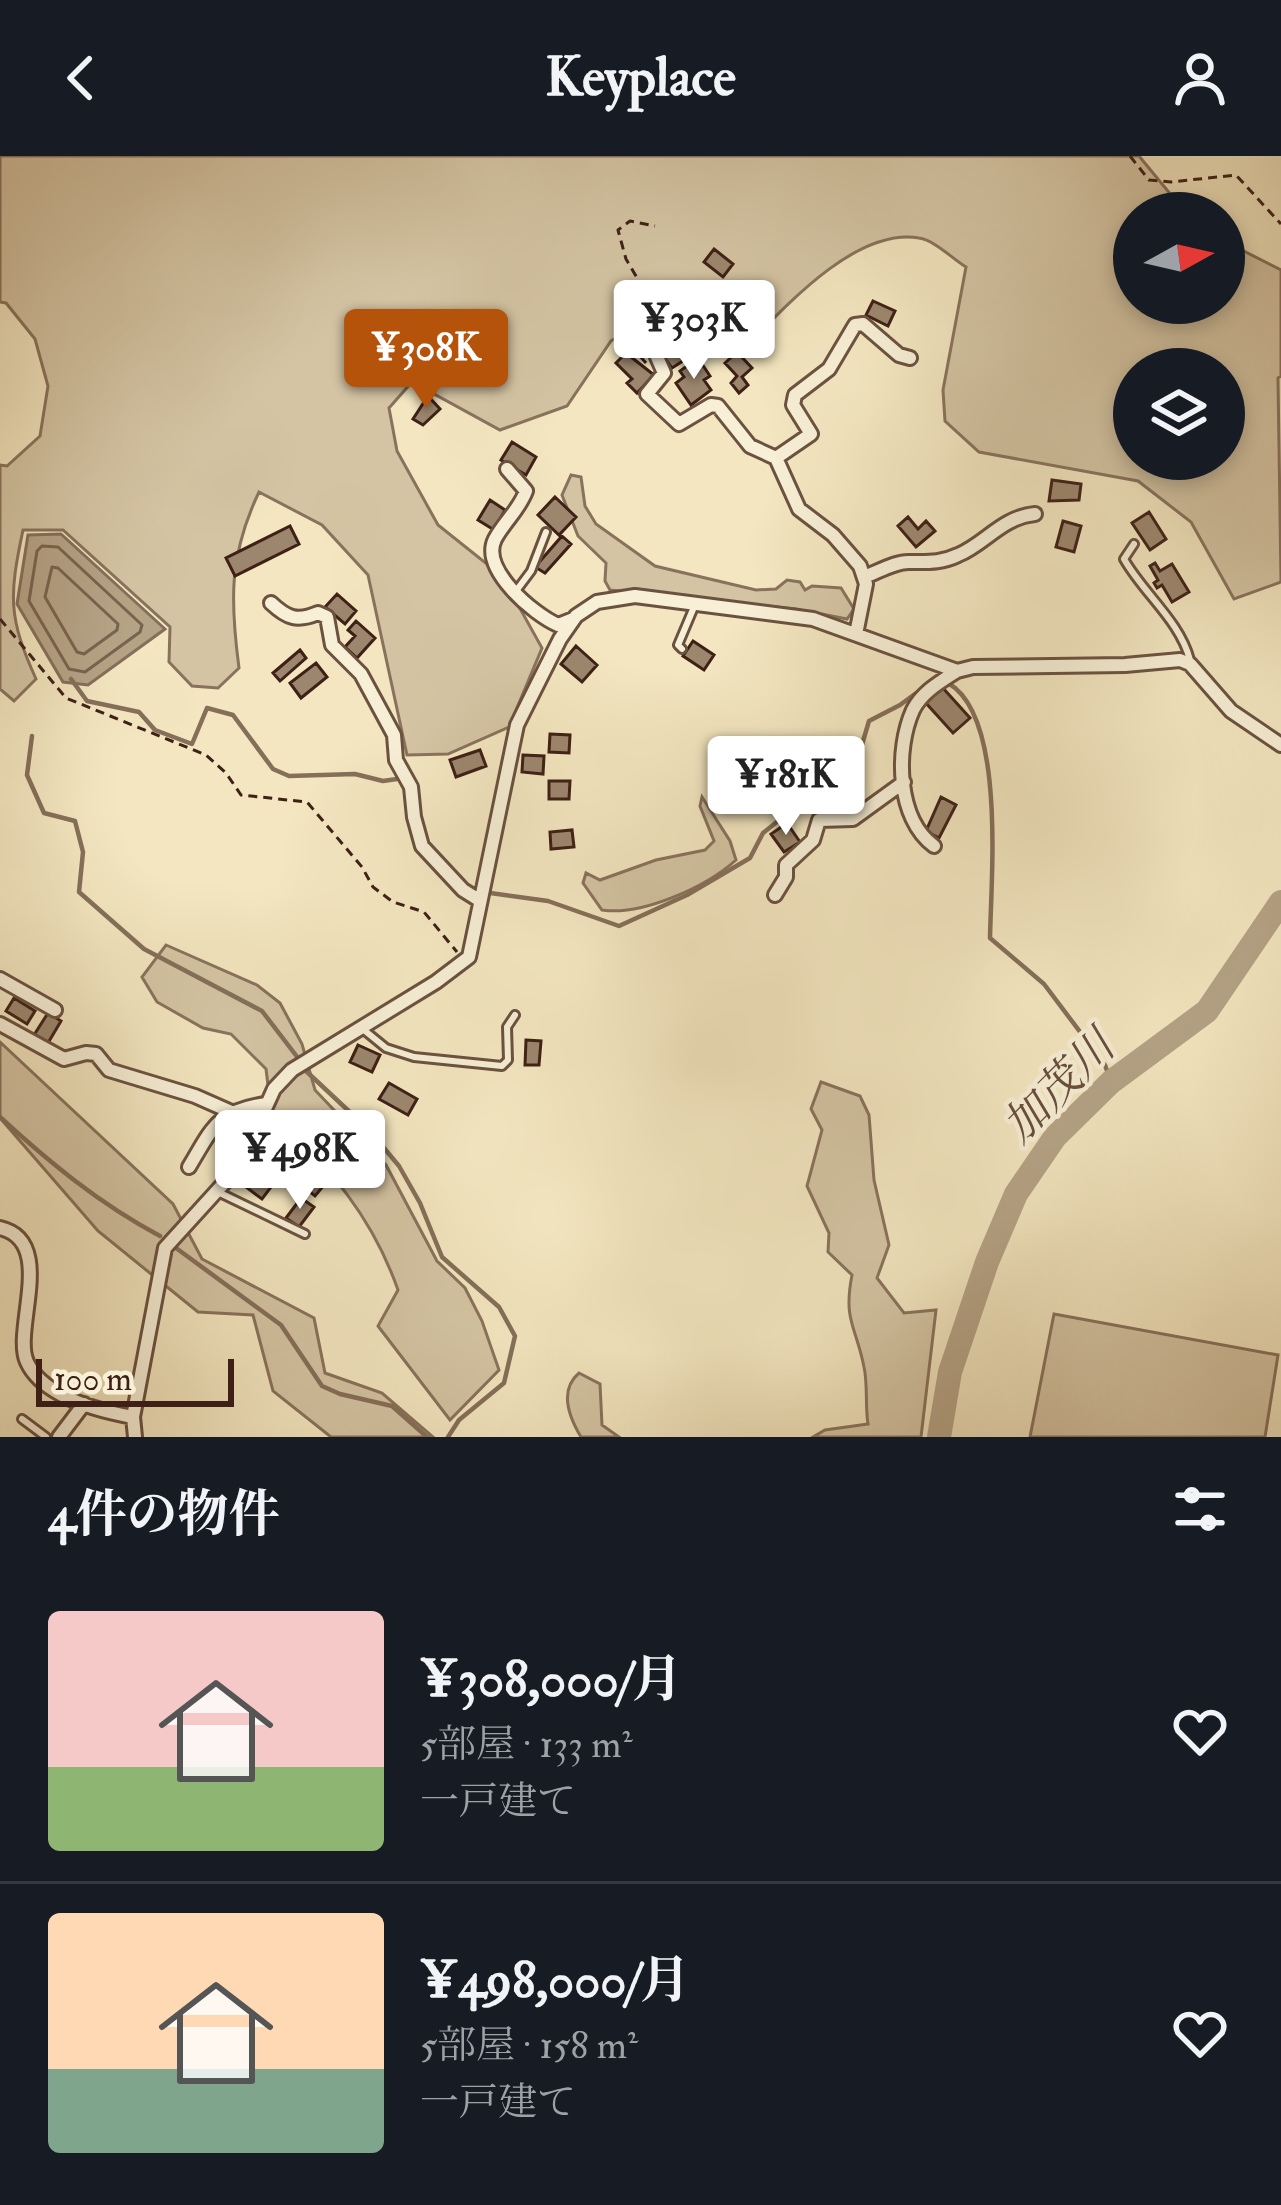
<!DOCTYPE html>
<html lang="ja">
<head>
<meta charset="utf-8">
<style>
  body { margin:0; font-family:"IM FELL Double Pica","Noto Serif JP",serif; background:#20242c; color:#f1f3f6; height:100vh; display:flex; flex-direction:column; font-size:45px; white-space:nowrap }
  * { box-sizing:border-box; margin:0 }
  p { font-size:39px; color:#9ea1a6 }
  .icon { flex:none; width:66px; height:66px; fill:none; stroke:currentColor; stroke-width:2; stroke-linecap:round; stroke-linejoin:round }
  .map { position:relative; height:1281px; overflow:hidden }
  .drawer { display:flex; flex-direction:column; background:#171b24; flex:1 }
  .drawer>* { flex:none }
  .needle { width:78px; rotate:82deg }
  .tools { position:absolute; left:1113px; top:36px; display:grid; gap:24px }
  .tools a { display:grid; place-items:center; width:132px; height:132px; border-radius:50%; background:#171b24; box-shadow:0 6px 18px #0003; font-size:60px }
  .scale { position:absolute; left:36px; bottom:30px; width:198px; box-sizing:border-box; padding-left:12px; border:6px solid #3e2016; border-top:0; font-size:33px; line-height:42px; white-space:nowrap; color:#3e2016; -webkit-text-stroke:9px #f7efd6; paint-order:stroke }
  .price { position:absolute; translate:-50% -102px; padding:0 27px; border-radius:12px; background:#fff; color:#222; font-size:39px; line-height:78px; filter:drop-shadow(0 3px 6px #0008) }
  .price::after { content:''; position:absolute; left:50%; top:72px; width:36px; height:27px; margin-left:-18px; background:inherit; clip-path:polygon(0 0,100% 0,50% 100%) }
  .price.on { background:#b45309; color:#fff }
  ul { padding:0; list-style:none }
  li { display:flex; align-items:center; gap:36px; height:300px; padding:0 48px }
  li+li { border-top:3px solid #363941 }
  li span { display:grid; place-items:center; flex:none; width:336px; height:240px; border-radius:12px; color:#555 }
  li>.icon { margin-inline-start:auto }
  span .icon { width:144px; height:144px; fill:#fffc; stroke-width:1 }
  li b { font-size:51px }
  h2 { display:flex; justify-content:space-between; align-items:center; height:144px; padding:0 48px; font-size:51px }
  header { display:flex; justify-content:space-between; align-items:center; height:156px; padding:0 48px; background:#171b24; font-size:54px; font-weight:800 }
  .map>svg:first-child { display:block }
  .green { fill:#d4c4a3; stroke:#89725c; stroke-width:3; fill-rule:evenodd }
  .water { fill:#b5a386; stroke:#856f59; stroke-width:3 }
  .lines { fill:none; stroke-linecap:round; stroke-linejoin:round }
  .shore { stroke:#7a624e; stroke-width:3 }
  .stream { stroke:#856f59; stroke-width:4.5 }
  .river { stroke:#b5a386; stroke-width:24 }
  .building { fill:#9c876e; stroke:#3e2016; stroke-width:3 }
  .lane-casing { stroke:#6b5240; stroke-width:12 }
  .street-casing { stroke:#6b5240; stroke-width:18 }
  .path { stroke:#3e2016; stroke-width:3; stroke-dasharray:9 6; stroke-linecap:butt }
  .lane { stroke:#f7efd6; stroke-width:6 }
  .street { stroke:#f7efd6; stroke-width:12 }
  .labels { text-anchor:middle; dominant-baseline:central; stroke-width:9; stroke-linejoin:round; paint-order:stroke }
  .water-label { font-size:45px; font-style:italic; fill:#684e3d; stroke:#f7efd6 }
</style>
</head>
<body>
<header><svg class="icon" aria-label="back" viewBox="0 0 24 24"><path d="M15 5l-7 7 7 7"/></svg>Keyplace<svg class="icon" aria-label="person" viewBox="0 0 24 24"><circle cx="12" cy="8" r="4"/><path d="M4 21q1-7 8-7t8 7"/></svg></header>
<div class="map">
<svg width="1281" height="1281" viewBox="0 0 1281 1281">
  <rect width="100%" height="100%" fill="#f3e6c0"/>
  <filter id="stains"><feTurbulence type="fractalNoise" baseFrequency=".00167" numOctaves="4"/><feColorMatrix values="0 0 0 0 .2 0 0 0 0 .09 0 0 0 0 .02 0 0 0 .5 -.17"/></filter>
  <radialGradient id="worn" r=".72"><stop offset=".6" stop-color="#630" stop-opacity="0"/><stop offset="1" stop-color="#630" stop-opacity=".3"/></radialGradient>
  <path class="green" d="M0,0H1139L1186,57H1134V147H1224V85L1281,114V220L1278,222L1281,426L1234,443L1191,366L1138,325L979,296L945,265L943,234L966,111C953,103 934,84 919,82C855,71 783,153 743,194L648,164L611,185L567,250L500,274L412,226L389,252L397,295L438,369L502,420L542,492L509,571L448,598L407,599L368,419L322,369L259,336C229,399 230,444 239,512L218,532L192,530L169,506L170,471L63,374H23C9,440 8,461 36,523L14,545L0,533V309L7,310L40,280L48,230L35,183L6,147L0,146ZM1134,213H1224V303H1134Z
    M571,319L581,321L585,350L596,368L655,410L756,434L776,433L787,424L800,426L805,434L812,430L841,432L854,453L847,463L796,453L610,434L605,425L606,407L578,380L562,339Z
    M702,641L730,685L736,704C706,731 642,760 602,754L583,727L586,717L600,724L656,704L705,694L714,685L700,650Z
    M166,789L257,829L280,847L302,888L315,934L386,1009L437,1105L465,1132L482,1165L499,1214L450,1264L378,1170L398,1134C373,1063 330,1009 272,961L266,913L231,878L203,872L157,846L142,821Z
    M0,886L173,1048L202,1103L314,1162L325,1217L382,1237L433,1281H331L273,1235L253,1159L198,1156L98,1075L0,962Z
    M821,926L860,940L869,959L874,1024L889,1089L877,1122L904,1157L936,1154L921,1281H813L825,1274L868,1268C865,1250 868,1229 864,1211C856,1170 843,1165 852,1119L828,1096L829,1077L807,1030L822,974L811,953Z
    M1054,1158L1278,1199L1265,1281H1030Z
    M579,1217L600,1228L602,1269L619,1281H581C569,1261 559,1234 579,1217Z"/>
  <path class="water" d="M61,378L165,473L88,529L63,526L17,448L28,379Z"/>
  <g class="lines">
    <path class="shore" d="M42,390L58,391L142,469L140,476L85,516L69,513L29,445L37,395Z
      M52,411L58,412L118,468L117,474L84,498L77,496L45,441Z"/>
    <path class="stream" d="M71,523L87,545L139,556L155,574L192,588L207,552L233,559L273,613L289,620L355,618L383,625L397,623
      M948,527C1006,560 991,721 990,782L1044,828L1105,909L1111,926
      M32,580L27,619L44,657L75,665L83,696L79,736L144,793L262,855L298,902
      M483,736L548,745L619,770L687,739L750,702L763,677L788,657L843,628L853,619L869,565L900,549L938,521
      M306,915L369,974L399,1010L420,1047L442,1101L499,1151L515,1180L504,1227L459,1264L448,1281
      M0,961C50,1007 100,1048 160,1080
      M176,1092L281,1169L322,1230L340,1238L392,1250L427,1281"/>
    <path class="river" d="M939,1281L950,1216L987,1106L1016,1038L1055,981L1111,926L1207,855L1281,746"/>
  </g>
  <path class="building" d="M714,93L733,108L723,121L704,106Z
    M873,145L895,155L888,170L866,159Z
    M673,176L689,201L672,212L655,188Z
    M737,196L752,212L742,221L748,229L739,237L731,227L737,220L725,207Z
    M626,197L654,219L637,237L627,227L632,223L616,207Z
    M698,202L710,220L704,224L711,234L691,249L676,227L684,221L680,215Z
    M428,240L440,253L423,269L413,263Z
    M512,286L536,301L526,319L501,304Z
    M1052,324L1081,328L1079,344L1049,345Z
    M555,341L576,361L559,379L538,359Z
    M490,344L505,354L494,374L478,364Z
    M1149,356L1166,383L1150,394L1132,367Z
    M908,361L918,373L926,365L935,375L916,391L898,370Z
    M1063,365L1081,370L1074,396L1056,391Z
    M290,370L299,388L235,420L226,402Z
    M562,380L571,388L545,417L535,411Z
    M1155,407L1160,415L1172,408L1189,436L1172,446L1162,429L1157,432L1154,427L1158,424L1150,410Z
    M337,438L356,455L345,468L325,451Z
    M356,465L375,482L357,502L345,491L355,480L348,474Z
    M693,485L714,499L704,514L683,500Z
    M576,490L597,509L582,526L561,508Z
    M300,494L306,502L280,525L273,517Z
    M316,507L327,521L301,542L290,527Z
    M942,531L970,562L953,577L925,546Z
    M550,578L570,579L569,597L549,596Z
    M480,594L486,610L456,621L450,604Z
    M523,599L544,600L543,618L522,616Z
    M549,625H570L569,643H549Z
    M941,641L956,649L939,682L926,675Z
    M787,667L800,686L784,696L771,678Z
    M572,674L574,691L551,693L550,676Z
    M14,842L35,855L27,868L6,855Z
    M48,857L61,865L48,887L34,879Z
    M526,884L541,885L539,909H525Z
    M358,889L380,899L372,916L350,906Z
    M389,927L417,943L408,959L379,943Z
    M264,988L288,1004L281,1016L256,1001Z
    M303,1000L330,1022L315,1040L288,1018Z
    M264,1008L274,1015L268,1023L274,1027L262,1043L246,1031Z
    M301,1042L314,1051L299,1071L286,1062Z"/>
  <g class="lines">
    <g class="lane-casing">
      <path id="lane" d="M1134,388L1124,403C1143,437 1180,465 1190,504
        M516,435L531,415L546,376
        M682,493L678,489L694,451
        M364,874L386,892L414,901L502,910L508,904L507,871L515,859
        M218,1036L305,1078
        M22,1263L46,1281"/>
    </g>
    <g class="street-casing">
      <path id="street" d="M657,201L664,217L647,238L679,268L711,249L718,250L750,290L776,302L799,353L833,379L860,410L866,428L856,478
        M776,302L811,278L793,249L795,239L829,213L855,169L863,168L899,199L910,202
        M507,313L526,335C519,354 504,366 495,383C480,413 533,458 558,469L573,463
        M864,421C878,416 896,405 910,406C929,406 941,407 958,399C985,388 1002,361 1035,358
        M271,447C287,462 297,466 318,457L327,461L332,489L361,518L394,579L396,604L411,631L414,661L422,690L463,734L479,744
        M934,690C897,663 895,594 913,554C922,536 940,526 957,515
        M775,739L786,721V709L813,684L819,664L853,663L904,626
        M0,823L55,854
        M0,868L64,903L86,897L96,898L109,914L195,940L229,955
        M189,1011C213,971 217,955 266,948
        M0,1072C57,1085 12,1174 27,1206C43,1241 100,1255 133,1261
        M59,1281L84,1248
        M135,1281L133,1261L165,1092L225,1026L246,995L274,933L292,914L436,826L469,801L517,569L560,483L576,460L597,446L635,440L813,463L957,515L973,511L1125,509L1180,504L1190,508L1231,555L1281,589"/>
    </g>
    <path class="path" d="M1130,0L1149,24L1171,26L1236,19L1281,68
      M646,207L625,183L622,174L646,137L626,103L618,74L630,65L655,70
      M0,463L66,542L206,599L226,617L241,639L307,646L362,711L373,731L393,746L424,756L457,796"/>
    <use href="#lane" class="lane"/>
    <use href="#street" class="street"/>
  </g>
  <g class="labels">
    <g class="water-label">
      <text transform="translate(1059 931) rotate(-45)">加茂川</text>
    </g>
  </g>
  <rect width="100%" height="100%" filter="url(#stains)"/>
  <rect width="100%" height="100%" fill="url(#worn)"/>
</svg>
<div class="tools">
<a><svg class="needle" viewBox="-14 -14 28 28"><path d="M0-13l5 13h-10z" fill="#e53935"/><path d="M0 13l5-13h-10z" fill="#9ea1a6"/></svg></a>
<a><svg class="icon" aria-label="layers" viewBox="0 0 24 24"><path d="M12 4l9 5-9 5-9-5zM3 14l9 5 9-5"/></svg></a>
</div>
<div class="scale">100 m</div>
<b class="price" style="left:694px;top:226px">¥303K</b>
<b class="price on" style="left:426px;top:255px">¥308K</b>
<b class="price" style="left:786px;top:682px">¥181K</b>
<b class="price" style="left:300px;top:1056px">¥498K</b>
</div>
<section class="drawer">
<h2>4件の物件<svg class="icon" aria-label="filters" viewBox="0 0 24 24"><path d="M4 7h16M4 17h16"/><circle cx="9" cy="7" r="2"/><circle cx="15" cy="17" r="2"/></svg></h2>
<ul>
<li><span style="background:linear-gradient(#f6c9c9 65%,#8fb573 0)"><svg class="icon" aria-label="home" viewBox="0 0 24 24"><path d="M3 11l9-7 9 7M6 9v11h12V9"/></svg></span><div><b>¥308,000/月</b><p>5部屋 · 133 m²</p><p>一戸建て</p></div><svg class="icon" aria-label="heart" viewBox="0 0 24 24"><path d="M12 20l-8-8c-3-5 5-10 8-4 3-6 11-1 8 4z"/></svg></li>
<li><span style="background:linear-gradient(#ffd9b3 65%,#7fa58c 0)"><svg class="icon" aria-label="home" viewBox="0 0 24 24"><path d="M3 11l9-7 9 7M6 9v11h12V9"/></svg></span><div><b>¥498,000/月</b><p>5部屋 · 158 m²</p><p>一戸建て</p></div><svg class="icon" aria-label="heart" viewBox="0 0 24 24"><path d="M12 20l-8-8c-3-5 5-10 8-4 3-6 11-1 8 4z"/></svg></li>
</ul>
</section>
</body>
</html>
